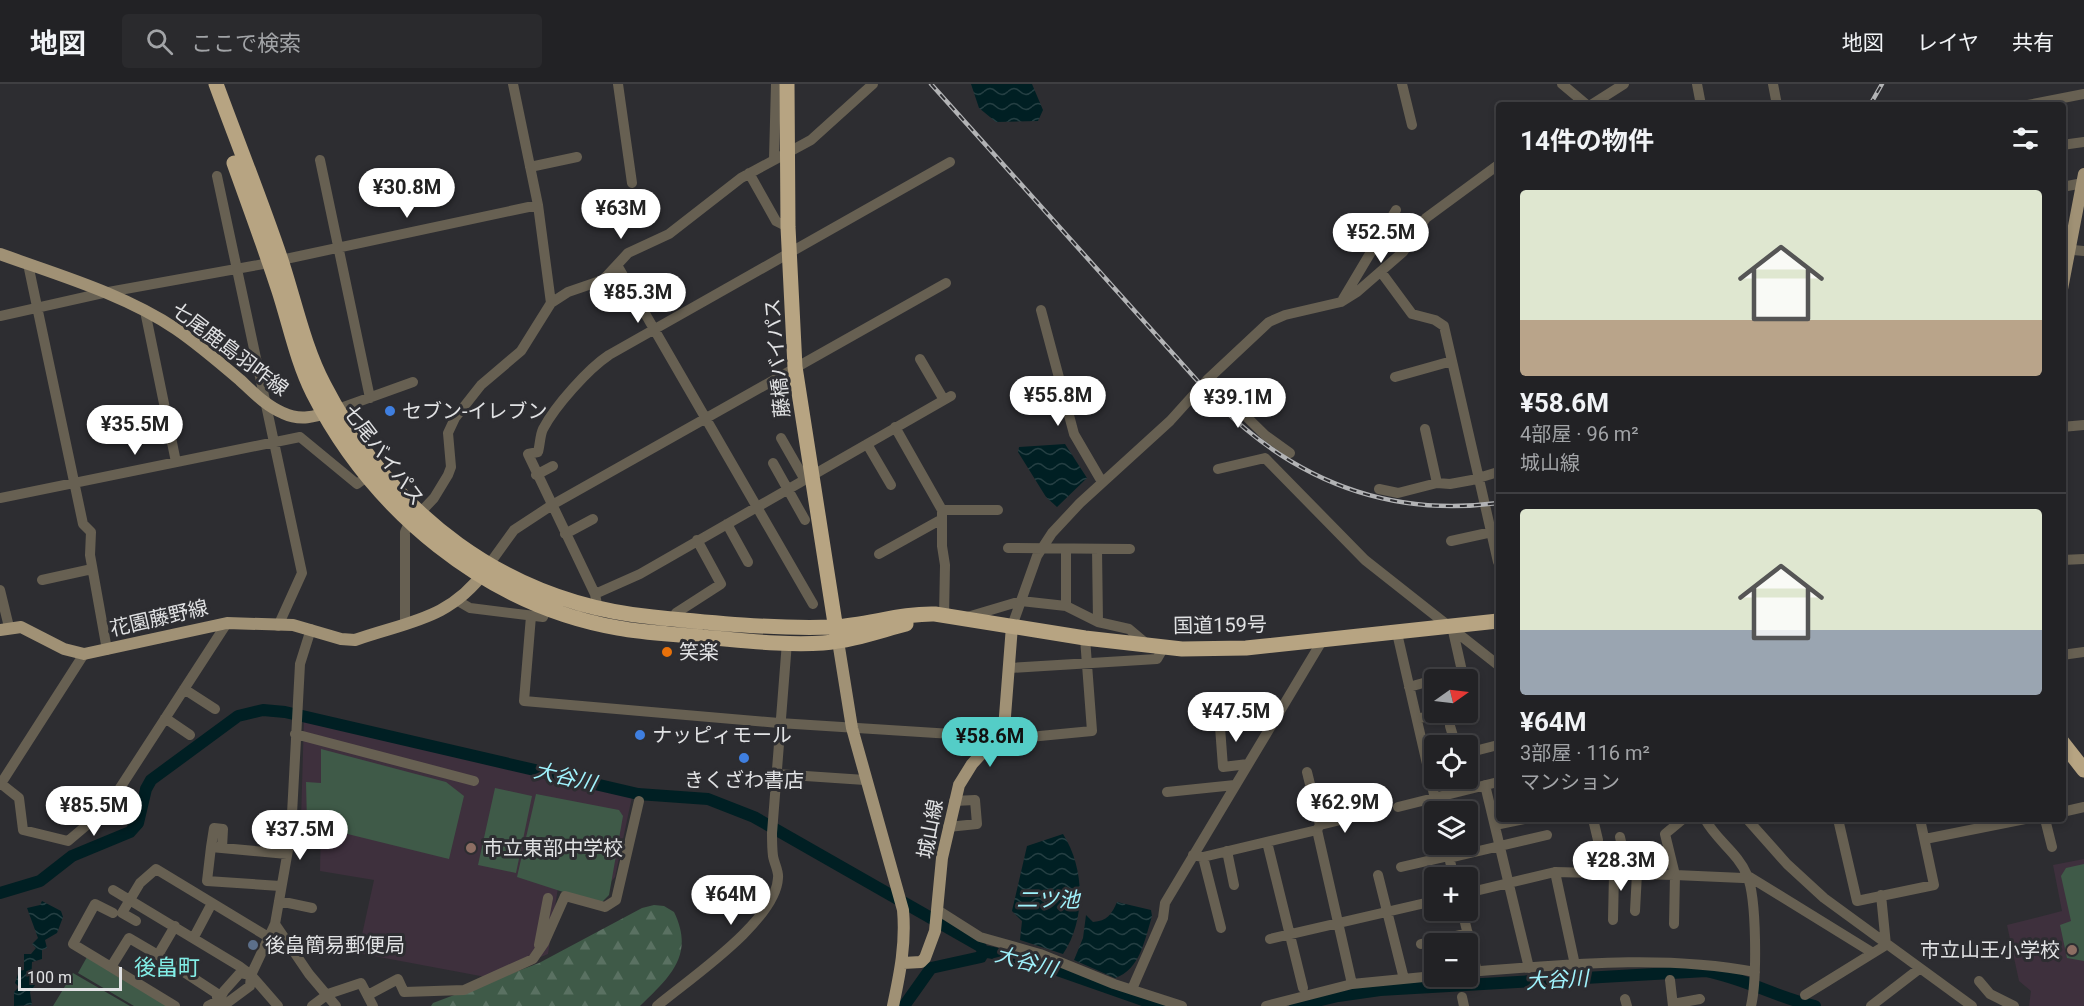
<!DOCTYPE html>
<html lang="ja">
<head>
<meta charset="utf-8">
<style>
  body { margin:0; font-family:Roboto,"Noto Sans JP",sans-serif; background:#2a2a2d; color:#f1f3f6; height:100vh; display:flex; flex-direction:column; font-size:22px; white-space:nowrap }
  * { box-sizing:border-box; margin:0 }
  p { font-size:20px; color:#a2a4a7 }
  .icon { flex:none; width:33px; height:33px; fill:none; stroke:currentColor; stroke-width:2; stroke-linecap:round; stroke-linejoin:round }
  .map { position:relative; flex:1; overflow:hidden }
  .drawer { position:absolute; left:1496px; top:18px; width:570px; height:720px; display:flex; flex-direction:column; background:#222225; border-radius:6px; box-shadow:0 3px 9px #0003,0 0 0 2px #3f3f42 }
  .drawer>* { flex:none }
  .needle { width:39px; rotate:76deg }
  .fabs { position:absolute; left:1424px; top:585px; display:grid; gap:12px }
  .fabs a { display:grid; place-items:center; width:54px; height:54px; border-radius:6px; background:#222225; box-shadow:0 3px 9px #0003,0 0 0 2px #3f3f42; font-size:30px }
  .scale { position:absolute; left:18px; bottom:15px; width:104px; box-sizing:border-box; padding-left:6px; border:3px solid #e1e2e4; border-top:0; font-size:16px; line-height:21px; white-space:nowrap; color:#e1e2e4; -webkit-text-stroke:4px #2d2d31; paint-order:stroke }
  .price { position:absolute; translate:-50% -51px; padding:0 14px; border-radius:21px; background:#fff; color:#222; font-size:20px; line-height:39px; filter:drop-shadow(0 2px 3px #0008) }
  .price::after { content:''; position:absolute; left:50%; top:36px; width:18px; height:14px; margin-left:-9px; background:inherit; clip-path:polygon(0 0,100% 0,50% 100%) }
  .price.on { background:#54cdc7; color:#111 }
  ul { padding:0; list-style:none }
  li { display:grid; align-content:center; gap:12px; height:318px; padding:0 24px }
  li+li { border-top:2px solid #3f3f42 }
  li span { display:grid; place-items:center; height:186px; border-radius:6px; color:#555 }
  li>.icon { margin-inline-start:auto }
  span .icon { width:108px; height:108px; fill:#fffc; stroke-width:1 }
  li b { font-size:26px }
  h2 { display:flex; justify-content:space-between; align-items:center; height:72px; padding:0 24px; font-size:26px }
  header { display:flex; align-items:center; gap:36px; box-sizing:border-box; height:84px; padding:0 30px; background:#222225; border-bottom:2px solid #3f3f42 }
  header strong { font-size:28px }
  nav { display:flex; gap:33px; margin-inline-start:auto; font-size:21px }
  .search { width:420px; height:54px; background:#2a2a2d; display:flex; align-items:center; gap:15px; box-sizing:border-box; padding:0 21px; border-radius:6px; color:#a2a4a7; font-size:22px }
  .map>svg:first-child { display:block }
  .education { fill:#3e303d }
  .forest { fill:url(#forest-firs) }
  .park { fill:#3f5a48 }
  .water { fill:url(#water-waves) }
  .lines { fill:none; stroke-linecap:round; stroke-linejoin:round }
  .river { stroke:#001f23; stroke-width:12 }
  .minor { stroke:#676052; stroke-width:10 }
  .major { stroke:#a09175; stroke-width:12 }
  .highway { stroke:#b7a482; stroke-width:15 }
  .rail-casing { stroke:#b2b3b5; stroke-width:4.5 }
  .rail { stroke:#2d2d31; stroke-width:2; stroke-dasharray:7; stroke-linecap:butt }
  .shop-dot { fill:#3f7fe0; stroke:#2d2d31; stroke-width:2 }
  .food-dot { fill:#e8710a; stroke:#2d2d31; stroke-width:2 }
  .education-dot { fill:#8d6e63; stroke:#2d2d31; stroke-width:2 }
  .service-dot { fill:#5c6f8a; stroke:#2d2d31; stroke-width:2 }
  .labels { text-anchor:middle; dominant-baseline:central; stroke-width:6; stroke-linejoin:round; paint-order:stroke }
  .street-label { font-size:20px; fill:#e1e2e4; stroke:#2d2d31 }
  .poi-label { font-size:20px; fill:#e1e2e4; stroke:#2d2d31; text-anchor:start }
  .water-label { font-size:21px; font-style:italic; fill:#a0f3fd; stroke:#2d2d31 }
  .quarter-label { font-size:22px; fill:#82ede6; stroke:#2d2d31 }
</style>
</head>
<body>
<header>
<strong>地図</strong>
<div class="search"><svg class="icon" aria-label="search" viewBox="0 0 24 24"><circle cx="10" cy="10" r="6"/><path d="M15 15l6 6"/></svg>ここで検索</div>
<nav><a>地図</a><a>レイヤ</a><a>共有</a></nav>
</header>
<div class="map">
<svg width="2084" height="922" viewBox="0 0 2084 922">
  <defs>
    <pattern id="forest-firs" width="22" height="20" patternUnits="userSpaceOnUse" patternTransform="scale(1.5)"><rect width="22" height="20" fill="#3f5a48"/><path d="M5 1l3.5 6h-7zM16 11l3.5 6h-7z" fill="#5a7162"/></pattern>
    <pattern id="water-waves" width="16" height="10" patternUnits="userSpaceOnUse" patternTransform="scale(1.5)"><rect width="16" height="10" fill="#001f23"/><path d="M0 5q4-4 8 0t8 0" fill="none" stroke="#253f43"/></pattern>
  </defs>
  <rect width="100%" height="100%" fill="#2d2d31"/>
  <path class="education" d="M304,634L481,678L633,708L615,793L607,802L560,790L548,870L491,894L358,869L374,796L320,787L321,740L301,736Z
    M2084,775V922H2029L2031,907L2019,897L2007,841L2062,827L2053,781Z"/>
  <path class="forest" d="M654,821L664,822L674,828C695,871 670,893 640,922H431L433,919L539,879L642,824Z"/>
  <path class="park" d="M321,665L446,698L464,712L449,775L307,740L306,698L321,699Z
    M495,704L532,712L516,789L478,781Z
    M536,710L619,726L623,732L609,811L600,820L517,793Z
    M2084,780V877L2067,874L2060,841L2071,837L2061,792L2066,784Z
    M87,873L167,922H134L78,889Z
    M73,889L130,922H53Z"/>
  <path class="water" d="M971,0H1032L1043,26L1038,37L996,38L979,24Z
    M1065,360L1087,394L1057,423L1046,413L1018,368L1019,363Z
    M1063,750C1085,784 1086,836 1063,870L1020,856L1022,837L1012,827L1027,762Z
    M42,817L61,827L63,833L57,849L45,856L47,864L42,866V875L32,878L31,900L35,901L30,908L32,921L14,922V908L19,903L15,899L19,887L24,886V870H31L36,864L32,860L38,854L27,824L40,821Z
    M1117,818L1151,826L1152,832C1145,855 1140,886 1115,894L1074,876L1083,854L1086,831L1093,838C1107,837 1112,830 1117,818Z"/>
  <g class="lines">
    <path class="river" d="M0,809L40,797L72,772L130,748L138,739L146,705L151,696L238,632L263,626L285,628L638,710L708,715L754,733L980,862L983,867L1029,876L1160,922
      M904,922L931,884L981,873L983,867
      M1295,922L1338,912L1380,906L1706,887C1744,894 1778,914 1815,922"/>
    <path class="minor" d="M513,0L538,121L551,219
      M618,0L632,99
      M1402,0L1412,41
      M1562,0L1587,21
      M1697,0L1701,21
      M1773,0L1777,21
      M1591,21L1624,0
      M2028,21L2084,10
      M2062,61L2084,58
      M774,75L776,0
      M320,76L370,314
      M530,83L577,73
      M749,89L776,137L788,143
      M217,92L302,489L278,542
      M2062,103L2083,99
      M2062,165L2084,167
      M281,176L538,121
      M28,180L83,440L91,448L90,471L107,566
      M617,181L813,520
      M1381,188L1412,230L1435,236L1444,242L1498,478
      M1343,215L1396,126
      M1041,226L1074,350L1102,398
      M145,227L176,378
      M0,232L103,209L269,179
      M920,275L944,316
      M1395,293L1452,277
      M1208,295L1265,351L1290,369
      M338,325L413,298
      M895,343L942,426V462L945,481L944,532
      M2062,343L2084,341
      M1425,345L1437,399
      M781,354L805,396
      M867,360L891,401
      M773,379L805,436
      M1218,385L1265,374L1365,476L1498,581
      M536,391L553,382
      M1379,405L1398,409L1437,399L1450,400L1472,396L1498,388
      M0,414L300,353L357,400L368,392
      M942,426H998
      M419,430L434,414L448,391L451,383L448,349L455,334L481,301L521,267L551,219L568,208L603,196L628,169L669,150L741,94L811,56L873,0
      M727,440L748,478
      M565,450L593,435
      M1451,457L1492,448
      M1008,464L1130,465
      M1097,465L1098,538
      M879,470L942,435
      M2062,476L2084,475
      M488,482L514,446L552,421L946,199
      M42,496L92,485
      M0,506L9,543
      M595,510L640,490L951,312
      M458,517L470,524L543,533L547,524
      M1066,522V465
      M598,526L595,510L528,370L538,368C540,361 540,351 543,345C555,322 588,285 609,271L950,78
      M531,532L524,617L779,639L999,653
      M964,534L1021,517L1066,522L1098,538L1129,545L1148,561
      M676,535V529L721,500L697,456
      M405,541V448L409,439
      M1012,542L1037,472L1052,449L1080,419L1170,337L1207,296L1269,238L1285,231L1341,218L1357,208L1403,168L1426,134L1498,81
      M1453,547L1464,596
      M1397,549L1438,728
      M2062,571L2084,568
      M1010,584L1157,575L1164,563
      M1437,596L1463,589
      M1409,603L1434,596
      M184,605L215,625
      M1467,610L1469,622L1467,623
      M1451,628L1450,642L1456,662
      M165,634L190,651
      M1417,635L1443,628
      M1220,643L1223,683L1248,680
      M999,649L1019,654L1092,647L1085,554
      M295,650L474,697
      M1467,669L1498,661
      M1307,688L1320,741
      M776,690L865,696
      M0,699L19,714L23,746L68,757L107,724L227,539
      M0,701L84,570
      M1485,701L1529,884
      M1167,708L1235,701
      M1398,723L1498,698
      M2062,728L2084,723
      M1593,735L1598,756
      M1705,735C1716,756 1738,769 1747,791C1757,814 1757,897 1751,922
      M1747,735L1787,780L1824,814L1972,922
      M1838,735L1857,817L1934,801L1920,735
      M2045,735L2052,763
      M1495,741L1524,735
      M948,743L977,740L975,716L954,717
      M1317,746L1352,900
      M1620,753L1628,789
      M1925,755L2025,735
      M1267,758L1303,904
      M1446,760L1454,794
      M211,763L214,744L223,745L222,764
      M1227,767L1234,801
      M1193,771L1203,773L1317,746L1320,741L1357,732L1352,704
      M1203,773L1221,844
      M1449,774L1547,751
      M1401,783L1449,772
      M1555,788L1575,881
      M1378,791L1404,895
      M1748,792L1873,869L1886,861L1881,811
      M280,802L207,797L211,763L287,770
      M113,806L239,882L251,891L278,922
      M1467,809L1555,788L1675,791L1665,750L1683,735
      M279,817L312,824
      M1462,826L1477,888
      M939,827L980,853L1040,870L1114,900L1182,922
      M1635,827L1637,789
      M1613,836L1614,789
      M136,837L122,829L140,799L156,785L270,854
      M275,840L309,890L336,922
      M1674,840L1675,791L1743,794L1748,792
      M194,853L212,819
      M1270,855L1434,817
      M1421,860L1468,849
      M539,861L548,814
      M158,871L216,909L218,917L208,922
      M111,883L73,860L95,820L113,829
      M1467,888C1562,881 1661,870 1755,888
      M1670,896L1673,922
      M1979,897L1990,910L2014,922
      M1132,905L1163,834L1165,819L1322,557
      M368,911L398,895L404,908L464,906L533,875L544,859L565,812L605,823L616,816L639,717
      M1805,911L1873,869
      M1462,913L1464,922
      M1625,915L1627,922
      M217,920L224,907L240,889L251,891
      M1673,920L1700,915
      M175,922L111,883L129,854L158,871L175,842
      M223,922L250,902L251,891L275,840L291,749L300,580L311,545
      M312,922L328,910L361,899L373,922
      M657,922C689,895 776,837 778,794C779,787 774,779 773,772C772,764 772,756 772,749L787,558
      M1266,922L1352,900L1434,892
      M1871,922L1919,885"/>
    <path class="major" d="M0,170C58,191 124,210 176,245C198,260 219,278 240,296C253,308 266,322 283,329C300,337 315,333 331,327
      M2062,205L2084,90
      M0,546L21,543L64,565L84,570L227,539L293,541L341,555L355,556C409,537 449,536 486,486
      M838,557L852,644L903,826C906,860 900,889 893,922
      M903,879L921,878L925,874L935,847L942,774L959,701L972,680L1004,645L1012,542"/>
    <path class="highway" d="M216,0C238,60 262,119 282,179C295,219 304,263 324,301C391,431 506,519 653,533C712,539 774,545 833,543C868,541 901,529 935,530L1085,554L1182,565L1246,564L1498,537
      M787,0L788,143L795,283L837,552
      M234,79C249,121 265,164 279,207C290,241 297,277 313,309C373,427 486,521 618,544C645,549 674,550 702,553C740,556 786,562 823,559C851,557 879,547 906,540
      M2062,658L2084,686"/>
    <g class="rail-casing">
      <path id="rail" d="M931,0L1220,322C1298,398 1389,433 1498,419
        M1870,21L1882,0"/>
    </g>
    <use href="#rail" class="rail"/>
  </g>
  <g class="shop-dot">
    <circle cx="390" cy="327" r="6"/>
    <circle cx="640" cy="651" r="6"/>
    <circle cx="744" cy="674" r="6"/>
  </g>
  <circle class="food-dot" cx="667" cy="568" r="6"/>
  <g class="education-dot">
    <circle cx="471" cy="764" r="6"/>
    <circle cx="2072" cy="866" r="6"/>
  </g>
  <circle class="service-dot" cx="253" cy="861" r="6"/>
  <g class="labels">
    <g class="street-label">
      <text transform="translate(230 265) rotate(37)">七尾鹿島羽咋線</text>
      <text transform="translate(777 274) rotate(-95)">藤橋バイパス</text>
      <text transform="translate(384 371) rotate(53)">七尾バイパス</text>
      <text transform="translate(159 534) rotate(-13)">花園藤野線</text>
      <text transform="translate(1220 541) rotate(-1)">国道159号</text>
      <text transform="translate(930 745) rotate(-79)">城山線</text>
    </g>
    <g class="poi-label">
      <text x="402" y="327">セブン-イレブン</text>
      <text x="679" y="568">笑楽</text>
      <text x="652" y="651">ナッピィモール</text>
      <text x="744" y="696" text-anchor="middle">きくざわ書店</text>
      <text x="483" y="764">市立東部中学校</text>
      <text x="265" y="861">後畠簡易郵便局</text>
      <text x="2060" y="866" text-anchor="end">市立山王小学校</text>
    </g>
    <g class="water-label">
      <text transform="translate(565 693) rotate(13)">大谷川</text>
      <text x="1048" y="816">二ツ池</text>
      <text transform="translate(1026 878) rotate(15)">大谷川</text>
      <text transform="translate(1557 896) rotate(-3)">大谷川</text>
    </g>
    <g class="quarter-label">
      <text x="167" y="883">後畠町</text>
    </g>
  </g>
</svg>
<div class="fabs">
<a><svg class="needle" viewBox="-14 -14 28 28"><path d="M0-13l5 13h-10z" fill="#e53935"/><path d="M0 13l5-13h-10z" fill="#a2a4a7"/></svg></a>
<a><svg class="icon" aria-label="locate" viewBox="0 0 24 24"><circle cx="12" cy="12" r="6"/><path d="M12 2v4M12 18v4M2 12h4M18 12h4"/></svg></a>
<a><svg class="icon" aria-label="layers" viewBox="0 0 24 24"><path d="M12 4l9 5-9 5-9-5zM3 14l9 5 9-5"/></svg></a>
<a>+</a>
<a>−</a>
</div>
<div class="scale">100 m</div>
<b class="price" style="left:407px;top:135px">¥30.8M</b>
<b class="price" style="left:621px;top:156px">¥63M</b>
<b class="price" style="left:1381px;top:180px">¥52.5M</b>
<b class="price" style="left:638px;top:240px">¥85.3M</b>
<b class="price" style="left:1058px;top:343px">¥55.8M</b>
<b class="price" style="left:1238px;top:345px">¥39.1M</b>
<b class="price" style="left:135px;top:372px">¥35.5M</b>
<b class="price" style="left:1236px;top:659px">¥47.5M</b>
<b class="price on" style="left:990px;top:684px">¥58.6M</b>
<b class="price" style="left:1345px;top:750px">¥62.9M</b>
<b class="price" style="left:94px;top:753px">¥85.5M</b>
<b class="price" style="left:300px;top:777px">¥37.5M</b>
<b class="price" style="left:1621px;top:808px">¥28.3M</b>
<b class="price" style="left:731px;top:842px">¥64M</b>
<section class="drawer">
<h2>14件の物件<svg class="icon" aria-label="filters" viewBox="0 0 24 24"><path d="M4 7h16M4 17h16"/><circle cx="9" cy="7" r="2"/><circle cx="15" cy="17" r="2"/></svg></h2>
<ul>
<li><span style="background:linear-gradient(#dfe7d0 70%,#b9a48a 0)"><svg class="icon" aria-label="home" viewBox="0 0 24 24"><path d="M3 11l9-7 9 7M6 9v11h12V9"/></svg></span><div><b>¥58.6M</b><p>4部屋 · 96 m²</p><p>城山線</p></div></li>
<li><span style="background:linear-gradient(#dfe7d0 65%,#9aa5b1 0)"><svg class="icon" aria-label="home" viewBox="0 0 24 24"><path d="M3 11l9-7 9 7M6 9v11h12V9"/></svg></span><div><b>¥64M</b><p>3部屋 · 116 m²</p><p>マンション</p></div></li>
</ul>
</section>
</div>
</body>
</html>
